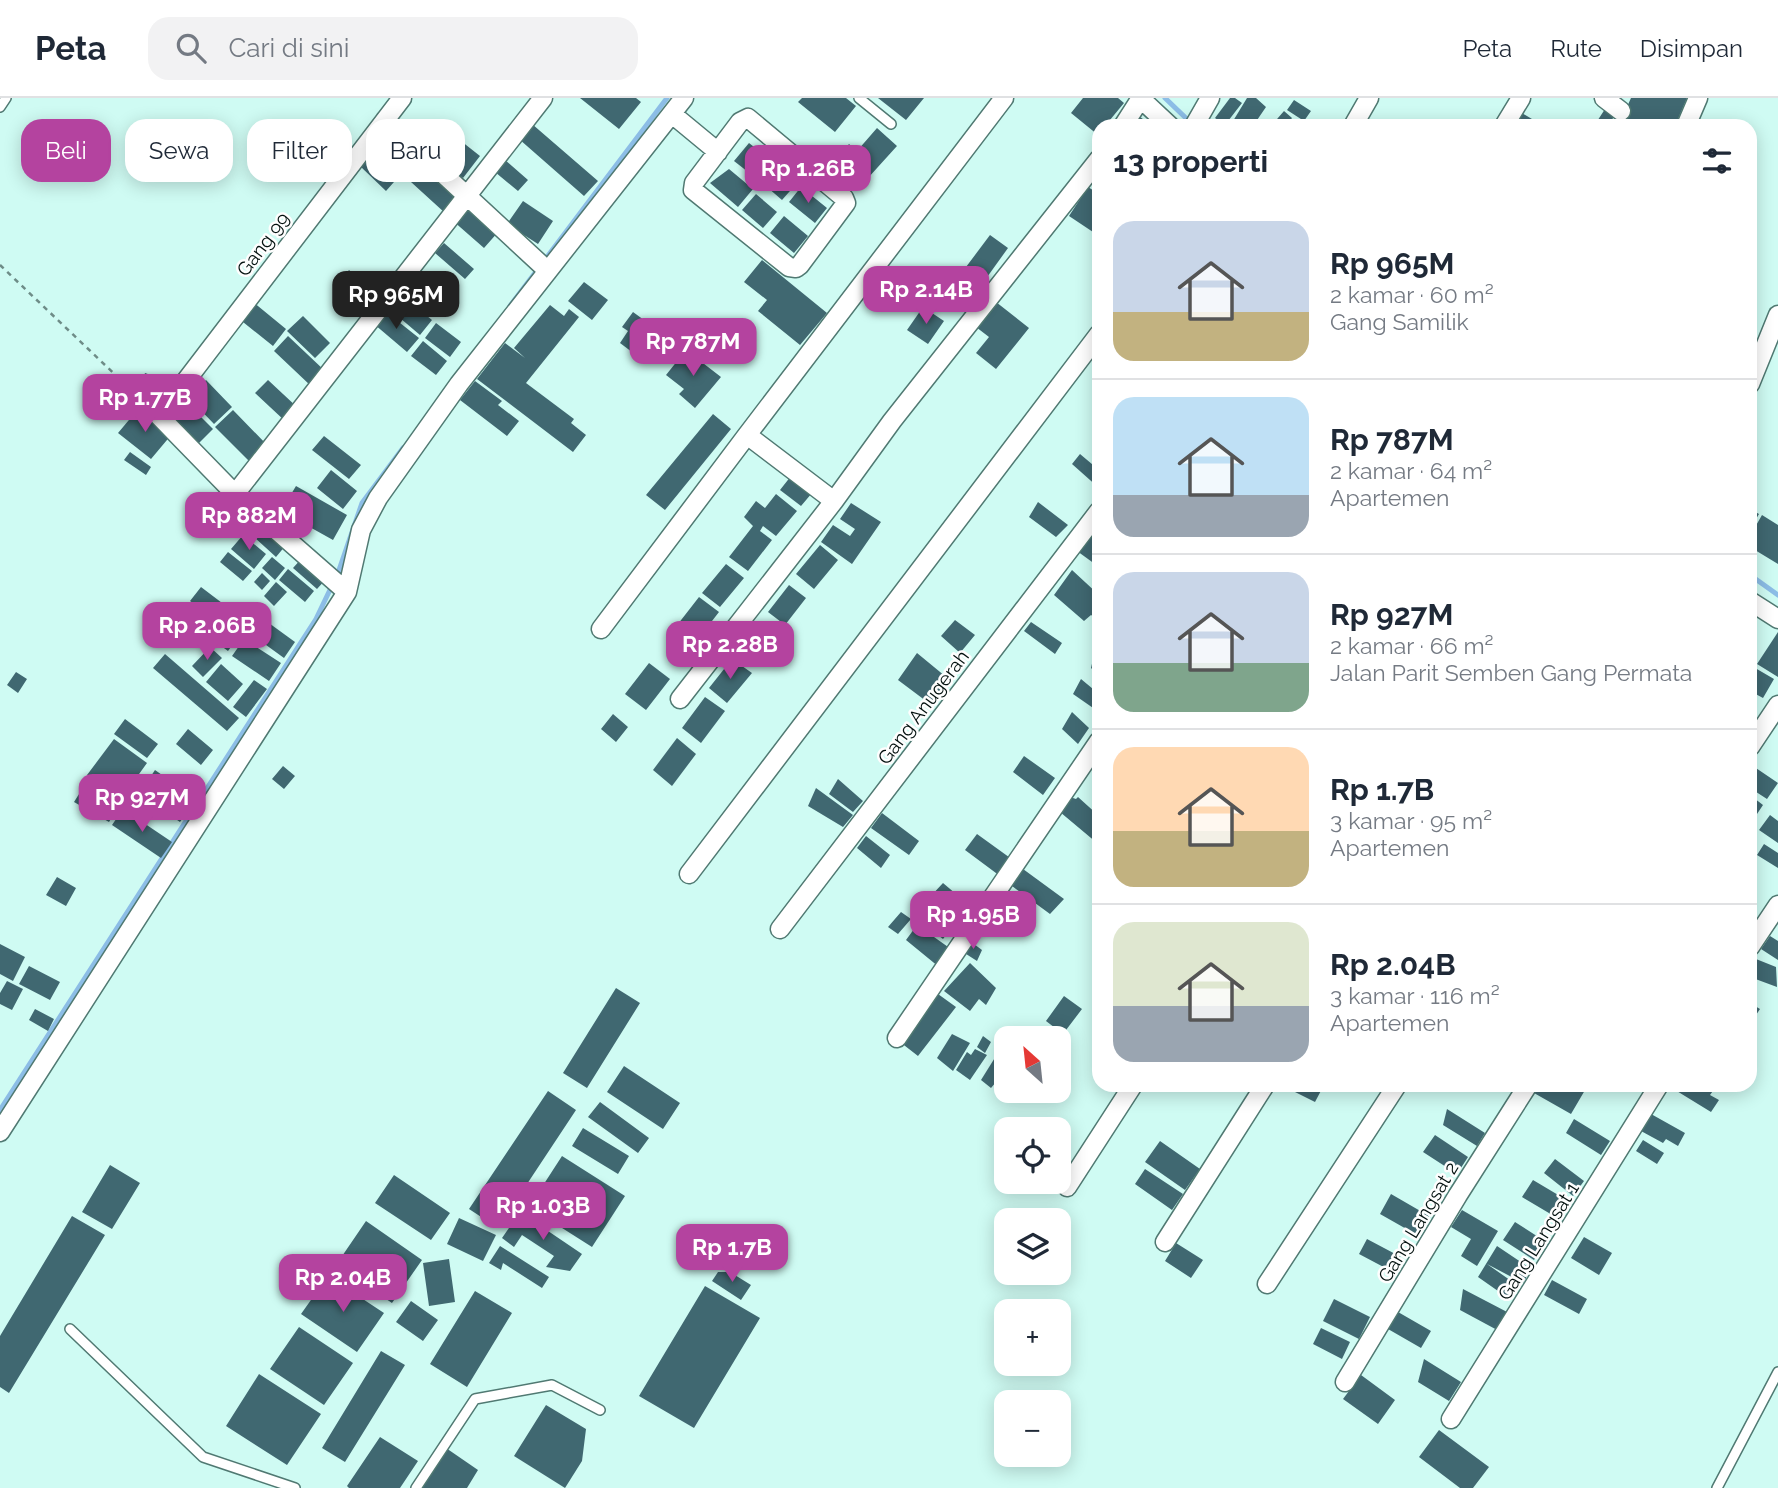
<!DOCTYPE html>
<html lang="id">
<head>
<meta charset="utf-8">
<style>
  body { margin:0; font-family:Raleway,sans-serif; background:#f2f2f3; color:#1f2937; height:100vh; display:flex; flex-direction:column; font-size:26px; white-space:nowrap }
  * { box-sizing:border-box; margin:0 }
  p { font-size:23px; color:#747a83 }
  .icon { flex:none; width:38px; height:38px; fill:none; stroke:currentColor; stroke-width:2; stroke-linecap:round; stroke-linejoin:round }
  .map { position:relative; flex:1; overflow:hidden }
  .sheet { position:absolute; left:1092px; top:21px; width:665px; height:973px; display:flex; flex-direction:column; background:#fff; border-radius:21px; box-shadow:0 4px 18px #0003 }
  .sheet>* { flex:none }
  .guide { position:absolute; left:21px; top:21px; width:665px; height:63px; display:flex; gap:14px }
  .needle { width:46px; rotate:333deg }
  .fabs { position:absolute; left:994px; top:928px; display:grid; gap:14px }
  .fabs a { display:grid; place-items:center; width:77px; height:77px; border-radius:14px; background:#fff; box-shadow:0 4px 18px #0003; font-size:35px }
  .price { position:absolute; translate:-50% -60px; padding:0 16px; border-radius:14px; background:#b4439f; color:#fff; font-size:23px; line-height:46px; filter:drop-shadow(0 2px 4px #0008) }
  .price::after { content:''; position:absolute; left:50%; top:42px; width:21px; height:16px; margin-left:-10px; background:inherit; clip-path:polygon(0 0,100% 0,50% 100%) }
  .price.selected { background:#222; color:#fff }
  ul { padding:0; list-style:none }
  li { display:flex; align-items:center; gap:21px; height:175px; padding:0 21px }
  li+li { border-top:2px solid #e0e1e3 }
  li span { display:grid; place-items:center; flex:none; width:196px; height:140px; border-radius:21px; color:#555 }
  li>.icon { margin-inline-start:auto }
  span .icon { width:84px; height:84px; fill:#fffc; stroke-width:1 }
  li b { font-size:30px }
  h2 { display:flex; justify-content:space-between; align-items:center; height:84px; padding:0 21px; font-size:30px }
  .tag { padding:0 24px; border-radius:21px; background:#fff; box-shadow:0 4px 18px #0003; font-size:24px; line-height:63px }
  .tag.selected { background:#b4439f; color:#fff }
  header { display:flex; align-items:center; gap:42px; box-sizing:border-box; height:98px; padding:0 35px; background:#fff; border-bottom:2px solid #e0e1e3 }
  header strong { font-size:33px }
  nav { display:flex; gap:38px; margin-inline-start:auto; font-size:24px }
  .search { width:490px; height:63px; background:#f2f2f3; display:flex; align-items:center; gap:18px; box-sizing:border-box; padding:0 24px; border-radius:21px; color:#747a83; font-size:26px }
  .map>svg:first-child { display:block }
  .lines { fill:none; stroke-linecap:round; stroke-linejoin:round }
  .stream { stroke:#8cbde6; stroke-width:5 }
  .building { fill:#406871 }
  .lane-casing { stroke:#507972; stroke-width:12 }
  .street-casing { stroke:#507972; stroke-width:21 }
  .path { stroke:#6e8c87; stroke-width:2.5; stroke-dasharray:5 5; stroke-linecap:butt }
  .lane { stroke:#fff; stroke-width:9 }
  .street { stroke:#fff; stroke-width:18 }
  .labels { text-anchor:middle; dominant-baseline:central; stroke-width:5; stroke-linejoin:round; paint-order:stroke }
  .street-label { font-size:19px; fill:#02100e; stroke:#fefefe }
</style>
</head>
<body>
<header>
<strong>Peta</strong>
<div class="search"><svg class="icon" aria-label="search" viewBox="0 0 24 24"><circle cx="10" cy="10" r="6"/><path d="M15 15l6 6"/></svg>Cari di sini</div>
<nav><a>Peta</a><a>Rute</a><a>Disimpan</a></nav>
</header>
<div class="map">
<svg width="1778" height="1390" viewBox="0 0 1778 1390">
  <rect width="100%" height="100%" fill="#cffbf3"/>
  <g class="lines">
    <path class="stream" d="M1165,0L1190,24
      M510,208L667,0
      M1750,477L1778,497
      M0,1012L316,521L338,475L362,405L403,350"/>
  </g>
  <path class="building" d="M580,0H636L641,4L619,31Z
    M802,0H846L856,8L835,34L798,4Z
    M878,0H924L906,22Z
    M1083,0H1118L1124,5L1105,28H1099L1098,37L1071,15Z
    M1230,0H1235L1242,5L1225,27L1215,20Z
    M1247,0H1256L1266,9L1253,28H1230Z
    M1631,0H1687L1675,28H1635L1621,22Z
    M1294,2L1311,13L1304,23L1287,12Z
    M1605,11L1615,17L1608,28H1594Z
    M1284,13L1292,20L1286,28H1271Z
    M1520,14L1537,24L1534,28H1511Z
    M1140,19L1153,28H1133Z
    M532,26L598,83L584,98L519,41Z
    M442,28L480,58L463,80L424,51Z
    M877,30L897,48L858,91L831,67L849,46L857,53Z
    M749,45L772,63L757,81L734,63Z
    M370,61L394,84L386,93L361,69Z
    M505,62L528,82L518,93L495,74Z
    M776,66L797,85L782,102L761,84Z
    M426,68L460,98L445,115L411,84Z
    M729,71L753,91L738,109L710,85Z
    M801,89L827,110L815,125L789,104Z
    M1088,89L1099,96V138L1069,118Z
    M756,96L777,114L763,130L742,112Z
    M523,103L553,123L538,146L507,126Z
    M467,106L499,133L484,150L452,122Z
    M784,118L808,138L794,155L770,135Z
    M990,137L1008,150L985,182L966,169Z
    M444,145L474,171L465,181L435,155Z
    M762,162L827,215L800,247L758,213L767,202L744,184Z
    M349,172L381,199L370,212L338,185Z
    M584,184L608,202L592,222L568,203Z
    M399,195L432,222L420,237L387,209Z
    M252,203L286,231L273,248L238,220Z
    M996,204L1029,230L996,271L976,255L989,239L976,229Z
    M550,207L564,218L569,211L579,219L526,285L574,321L571,325L586,337L573,354L477,281L505,245L525,260L514,250Z
    M923,209L944,223L928,246L907,232Z
    M385,213L419,240L407,254L374,226Z
    M633,214L659,233L640,260L620,245L628,233L622,229Z
    M303,218L330,245L315,260L287,233Z
    M436,225L461,244L450,259L425,240Z
    M288,238L325,273L311,288L274,253Z
    M423,243L447,263L436,277L411,258Z
    M686,252L721,279L695,310L679,296L684,291L666,277Z
    M145,275L159,280L156,289L142,284Z
    M206,282L232,309L214,326L188,299Z
    M268,282L298,310L285,323L255,295Z
    M475,283L502,303L498,307L519,323L507,338L460,302Z
    M190,308L213,331L197,347L174,324Z
    M139,310L172,336L151,361L118,335Z
    M233,312L268,348L251,365L215,329Z
    M713,316L731,331L665,412L646,397Z
    M324,338L361,367L349,381L312,352Z
    M130,354L151,369L146,377L124,362Z
    M1080,356L1099,372V390L1072,366Z
    M331,372L357,393L343,411L317,390Z
    M791,378L812,395L801,408L780,392Z
    M296,388L347,417L333,442L281,413Z
    M776,396L797,413L776,438L763,428L760,433L772,442L748,473L729,459L753,428L744,419L756,403L765,410Z
    M1038,404L1068,427L1056,439L1029,419Z
    M851,405L881,424L852,466L821,444L833,427L850,438L855,431L840,421Z
    M1750,411L1759,416L1750,431Z
    M252,417L286,447L276,459L242,428Z
    M1762,417L1778,427V466L1750,449V438Z
    M1099,426V469L1077,453Z
    M243,437L266,456L254,471L231,451Z
    M820,447L838,462L814,491L796,476Z
    M228,454L252,473L243,483L220,464Z
    M272,459L285,470L275,482L262,470Z
    M302,460L326,481L317,491L293,470Z
    M726,466L744,480L720,509L702,495Z
    M288,471L314,493L305,504L279,482Z
    M1072,472L1099,497V517L1096,520L1091,517L1084,523L1054,497Z
    M262,475L270,483L262,492L254,484Z
    M276,484L287,494L274,508L264,498Z
    M789,487L806,500L785,527L768,514Z
    M201,489L226,508L215,522L190,503Z
    M699,499L719,514L698,541L678,526Z
    M246,505L259,514L249,528L236,519Z
    M194,512L214,526L199,548L179,533Z
    M230,520L244,531L228,553L213,542Z
    M262,520L295,544L284,560L251,536Z
    M955,522L975,537L960,555L941,538Z
    M762,523L781,537L758,566L739,552Z
    M1031,524L1062,545L1055,556L1024,533Z
    M1778,534V579L1757,566Z
    M244,541L281,565L269,583L232,558Z
    M210,549L222,560L203,579L192,568Z
    M917,555L951,583L930,606L898,582Z
    M165,556L239,620L227,633L153,570Z
    M1094,557L1099,560V577L1091,570Z
    M732,561L752,575L727,605L709,590Z
    M649,565L670,581L646,612L625,596Z
    M221,566L243,586L228,603L206,584Z
    M1750,567L1774,581L1763,600L1750,593Z
    M16,574L27,581L18,595L7,587Z
    M1081,581L1099,596V607L1096,612L1073,596Z
    M254,582L267,591L246,619L233,609Z
    M705,599L725,613L701,645L682,630Z
    M1072,614L1089,630L1078,646L1062,631Z
    M613,616L628,629L616,644L601,631Z
    M125,621L158,646L147,660L114,636Z
    M188,631L213,652L201,667L176,646Z
    M677,640L696,656L672,688L653,672Z
    M114,641L147,665L121,701L87,677Z
    M1024,658L1055,680L1043,697L1013,674Z
    M1750,666L1778,685L1767,701L1750,690Z
    M283,668L295,678L284,691L272,681Z
    M155,672L196,701L180,724L139,696Z
    M838,681L863,703L853,714L829,696Z
    M86,685L120,705L109,724L74,704Z
    M816,690L853,717L843,729L808,708Z
    M1750,697L1763,707L1753,722L1750,720Z
    M1070,699L1076,701L1078,699L1099,718V742L1097,745L1060,714Z
    M123,711L172,744L161,760L112,727Z
    M882,715L919,743L909,757L871,730Z
    M1770,717L1778,723V745L1759,732Z
    M977,736L1013,762L1000,778L965,752Z
    M866,738L890,757L881,770L857,750Z
    M1764,746L1778,755V770L1757,757Z
    M1023,771L1064,801L1050,816L1012,788Z
    M57,779L76,790L66,808L46,797Z
    M943,785L976,813L964,827L930,799Z
    M936,810L958,827L953,839L946,837L943,841L923,825Z
    M901,814L911,821L898,836L888,829Z
    M917,827L951,851L939,869L906,842Z
    M1770,838L1778,843V862L1761,851Z
    M970,843L982,852L977,863L963,854Z
    M0,846L25,859L13,883L0,876Z
    M1756,861L1776,869L1777,889L1750,879Z
    M970,865L996,890L986,907L979,901L970,913L944,893Z
    M29,868L60,884L50,902L19,886Z
    M7,883L23,891L12,912L0,906V895Z
    M616,890L640,905L587,990L563,975Z
    M938,896L956,909L918,958L900,944Z
    M1064,898L1082,911L1063,936L1046,923Z
    M1750,905L1760,911L1750,926Z
    M35,911L54,921L48,933L29,922Z
    M952,936L970,945L953,973L937,960Z
    M983,938L991,944L985,955L977,949Z
    M975,951L987,957L970,982L956,972L967,954L971,957Z
    M996,958L1006,968V972L991,990L981,982Z
    M624,968L680,1005L663,1031L607,994Z
    M1281,987H1324L1315,1004Z
    M1542,987H1588L1571,1016L1534,995Z
    M1667,987H1711L1715,990L1710,997L1719,1002L1711,1014Z
    M548,993L576,1012L498,1130L469,1111Z
    M600,1004L649,1040L638,1055L588,1019Z
    M1447,1011L1485,1035L1477,1048L1443,1027Z
    M1651,1016L1685,1035L1678,1048L1666,1041L1663,1045L1641,1033Z
    M1574,1021L1610,1043L1601,1057L1566,1035Z
    M583,1030L629,1058L618,1076L572,1048Z
    M1435,1037L1468,1059L1457,1076L1423,1054Z
    M1643,1042L1664,1055L1657,1066L1636,1053Z
    M1160,1043L1200,1071L1185,1092L1145,1064Z
    M562,1058L625,1098L592,1149L529,1109Z
    M1555,1061L1584,1083L1573,1098L1544,1075Z
    M110,1067L140,1085L112,1131L82,1114Z
    M1145,1071L1183,1096L1172,1112L1135,1086Z
    M394,1077L450,1115L431,1142L375,1105Z
    M1533,1082L1570,1104L1559,1121L1522,1099Z
    M1391,1096L1429,1118L1417,1137L1380,1116Z
    M1462,1112L1498,1133L1477,1168L1461,1158L1471,1141L1451,1129Z
    M520,1114L582,1156L570,1173L546,1169L554,1158L522,1137L514,1149L502,1140Z
    M72,1118L105,1137L9,1295L0,1289V1238Z
    M459,1120L496,1137L483,1163L447,1146Z
    M366,1123L422,1162L392,1205L336,1167Z
    M1515,1124L1546,1144L1534,1162L1503,1142Z
    M1584,1139L1612,1155L1599,1177L1571,1160Z
    M1367,1141L1401,1159L1393,1174L1359,1156Z
    M1176,1145L1203,1162L1191,1180L1165,1163Z
    M500,1148L549,1179L542,1190L503,1165L501,1172L489,1165Z
    M1497,1148L1531,1171L1523,1185L1487,1166L1517,1187L1508,1200L1478,1179Z
    M449,1161L455,1204L429,1208L423,1165Z
    M718,1174H730L751,1187L741,1202L712,1183Z
    M328,1178L384,1215L357,1254L301,1216Z
    M1552,1182L1587,1201L1579,1216L1544,1197Z
    M705,1188L760,1220L694,1330L639,1298Z
    M1463,1191L1509,1215L1499,1233L1460,1212Z
    M475,1193L512,1215L467,1289L430,1266Z
    M1334,1201L1370,1219L1359,1241L1323,1223Z
    M411,1203L438,1222L423,1243L396,1224Z
    M1398,1214L1431,1233L1421,1250L1388,1231Z
    M299,1229L353,1265L324,1307L270,1271Z
    M1321,1230L1350,1244L1342,1261L1313,1246Z
    M381,1253L405,1267L345,1364L322,1350Z
    M1424,1261L1461,1284L1449,1303L1418,1284Z
    M259,1276L321,1316L287,1367L226,1328Z
    M1361,1277L1395,1302L1378,1326L1343,1301Z
    M546,1307L586,1331L582,1363L565,1390L514,1358Z
    M1439,1332L1489,1369L1473,1390H1460L1419,1359Z
    M380,1339L418,1363L400,1390H349L347,1388Z
    M446,1350L478,1372L467,1390H422Z"/>
  <g class="lines">
    <g class="lane-casing">
      <path id="lane" d="M859,0L891,26
        M0,9L6,0
        M70,1231L203,1359L295,1390
        M416,1390L475,1301L552,1287L600,1312
        M1717,1390L1778,1274"/>
    </g>
    <g class="street-casing">
      <path id="street" d="M1140,0L1170,28
        M1604,0L1621,13
        M672,16L718,54
        M748,20L844,100L846,105L800,167L796,170L789,169L693,92L694,85L740,24Z
        M385,22L548,173
        M1123,28L1141,0
        M1194,28L1210,0
        M1353,28L1369,0
        M1504,28L1521,0
        M1686,28L1698,0
        M1750,286L1778,217
        M747,337L1004,0
        M235,396L543,0
        M347,494L235,396L159,318L402,0
        M1750,503L1778,521
        M601,531L747,337L834,403
        M680,601L834,403L892,323L1099,61
        M1750,649L1778,607
        M689,776L1099,236
        M780,831L1099,413
        M1750,849L1778,807
        M897,940L1099,643
        M0,1034L347,494L361,432L378,400L459,286L684,0
        M1067,1089L1133,987
        M1165,1144L1265,987
        M1267,1186L1397,987
        M1345,1284L1458,1097L1528,987
        M1451,1321L1659,987"/>
    </g>
    <path class="path" d="M0,167L147,307"/>
    <use href="#lane" class="lane"/>
    <use href="#street" class="street"/>
  </g>
  <g class="labels">
    <g class="street-label">
      <text transform="translate(263 146) rotate(-53)">Gang 99</text>
      <text transform="translate(923 609) rotate(-53)">Gang Anugerah</text>
      <text transform="translate(1418 1124) rotate(-59)">Gang Langsat 2</text>
      <text transform="translate(1538 1143) rotate(-58)">Gang Langsat 1</text>
    </g>
  </g>
</svg>
<div class="fabs">
<a><svg class="needle" viewBox="-14 -14 28 28"><path d="M0-13l5 13h-10z" fill="#e53935"/><path d="M0 13l5-13h-10z" fill="#747a83"/></svg></a>
<a><svg class="icon" aria-label="locate" viewBox="0 0 24 24"><circle cx="12" cy="12" r="6"/><path d="M12 2v4M12 18v4M2 12h4M18 12h4"/></svg></a>
<a><svg class="icon" aria-label="layers" viewBox="0 0 24 24"><path d="M12 4l9 5-9 5-9-5zM3 14l9 5 9-5"/></svg></a>
<a>+</a>
<a>−</a>
</div>
<b class="price" style="left:808px;top:107px">Rp 1.26B</b>
<b class="price" style="left:926px;top:228px">Rp 2.14B</b>
<b class="price selected" style="left:396px;top:233px">Rp 965M</b>
<b class="price" style="left:693px;top:280px">Rp 787M</b>
<b class="price" style="left:145px;top:336px">Rp 1.77B</b>
<b class="price" style="left:249px;top:454px">Rp 882M</b>
<b class="price" style="left:207px;top:564px">Rp 2.06B</b>
<b class="price" style="left:730px;top:583px">Rp 2.28B</b>
<b class="price" style="left:142px;top:736px">Rp 927M</b>
<b class="price" style="left:973px;top:853px">Rp 1.95B</b>
<b class="price" style="left:543px;top:1144px">Rp 1.03B</b>
<b class="price" style="left:732px;top:1186px">Rp 1.7B</b>
<b class="price" style="left:343px;top:1216px">Rp 2.04B</b>
<div class="guide">
<a class="tag selected">Beli</a>
<a class="tag">Sewa</a>
<a class="tag">Filter</a>
<a class="tag">Baru</a>
</div>
<section class="sheet">
<h2>13 properti<svg class="icon" aria-label="filters" viewBox="0 0 24 24"><path d="M4 7h16M4 17h16"/><circle cx="9" cy="7" r="2"/><circle cx="15" cy="17" r="2"/></svg></h2>
<ul>
<li><span style="background:linear-gradient(#c9d6e8 65%,#c2b280 0)"><svg class="icon" aria-label="home" viewBox="0 0 24 24"><path d="M3 11l9-7 9 7M6 9v11h12V9"/></svg></span><div><b>Rp 965M</b><p>2 kamar · 60 m²</p><p>Gang Samilik</p></div></li>
<li><span style="background:linear-gradient(#bfe0f5 70%,#9aa5b1 0)"><svg class="icon" aria-label="home" viewBox="0 0 24 24"><path d="M3 11l9-7 9 7M6 9v11h12V9"/></svg></span><div><b>Rp 787M</b><p>2 kamar · 64 m²</p><p>Apartemen</p></div></li>
<li><span style="background:linear-gradient(#c9d6e8 65%,#7fa58c 0)"><svg class="icon" aria-label="home" viewBox="0 0 24 24"><path d="M3 11l9-7 9 7M6 9v11h12V9"/></svg></span><div><b>Rp 927M</b><p>2 kamar · 66 m²</p><p>Jalan Parit Semben Gang Permata</p></div></li>
<li><span style="background:linear-gradient(#ffd9b3 60%,#c2b280 0)"><svg class="icon" aria-label="home" viewBox="0 0 24 24"><path d="M3 11l9-7 9 7M6 9v11h12V9"/></svg></span><div><b>Rp 1.7B</b><p>3 kamar · 95 m²</p><p>Apartemen</p></div></li>
<li><span style="background:linear-gradient(#dfe7d0 60%,#9aa5b1 0)"><svg class="icon" aria-label="home" viewBox="0 0 24 24"><path d="M3 11l9-7 9 7M6 9v11h12V9"/></svg></span><div><b>Rp 2.04B</b><p>3 kamar · 116 m²</p><p>Apartemen</p></div></li>
</ul>
</section>
</div>
</body>
</html>
